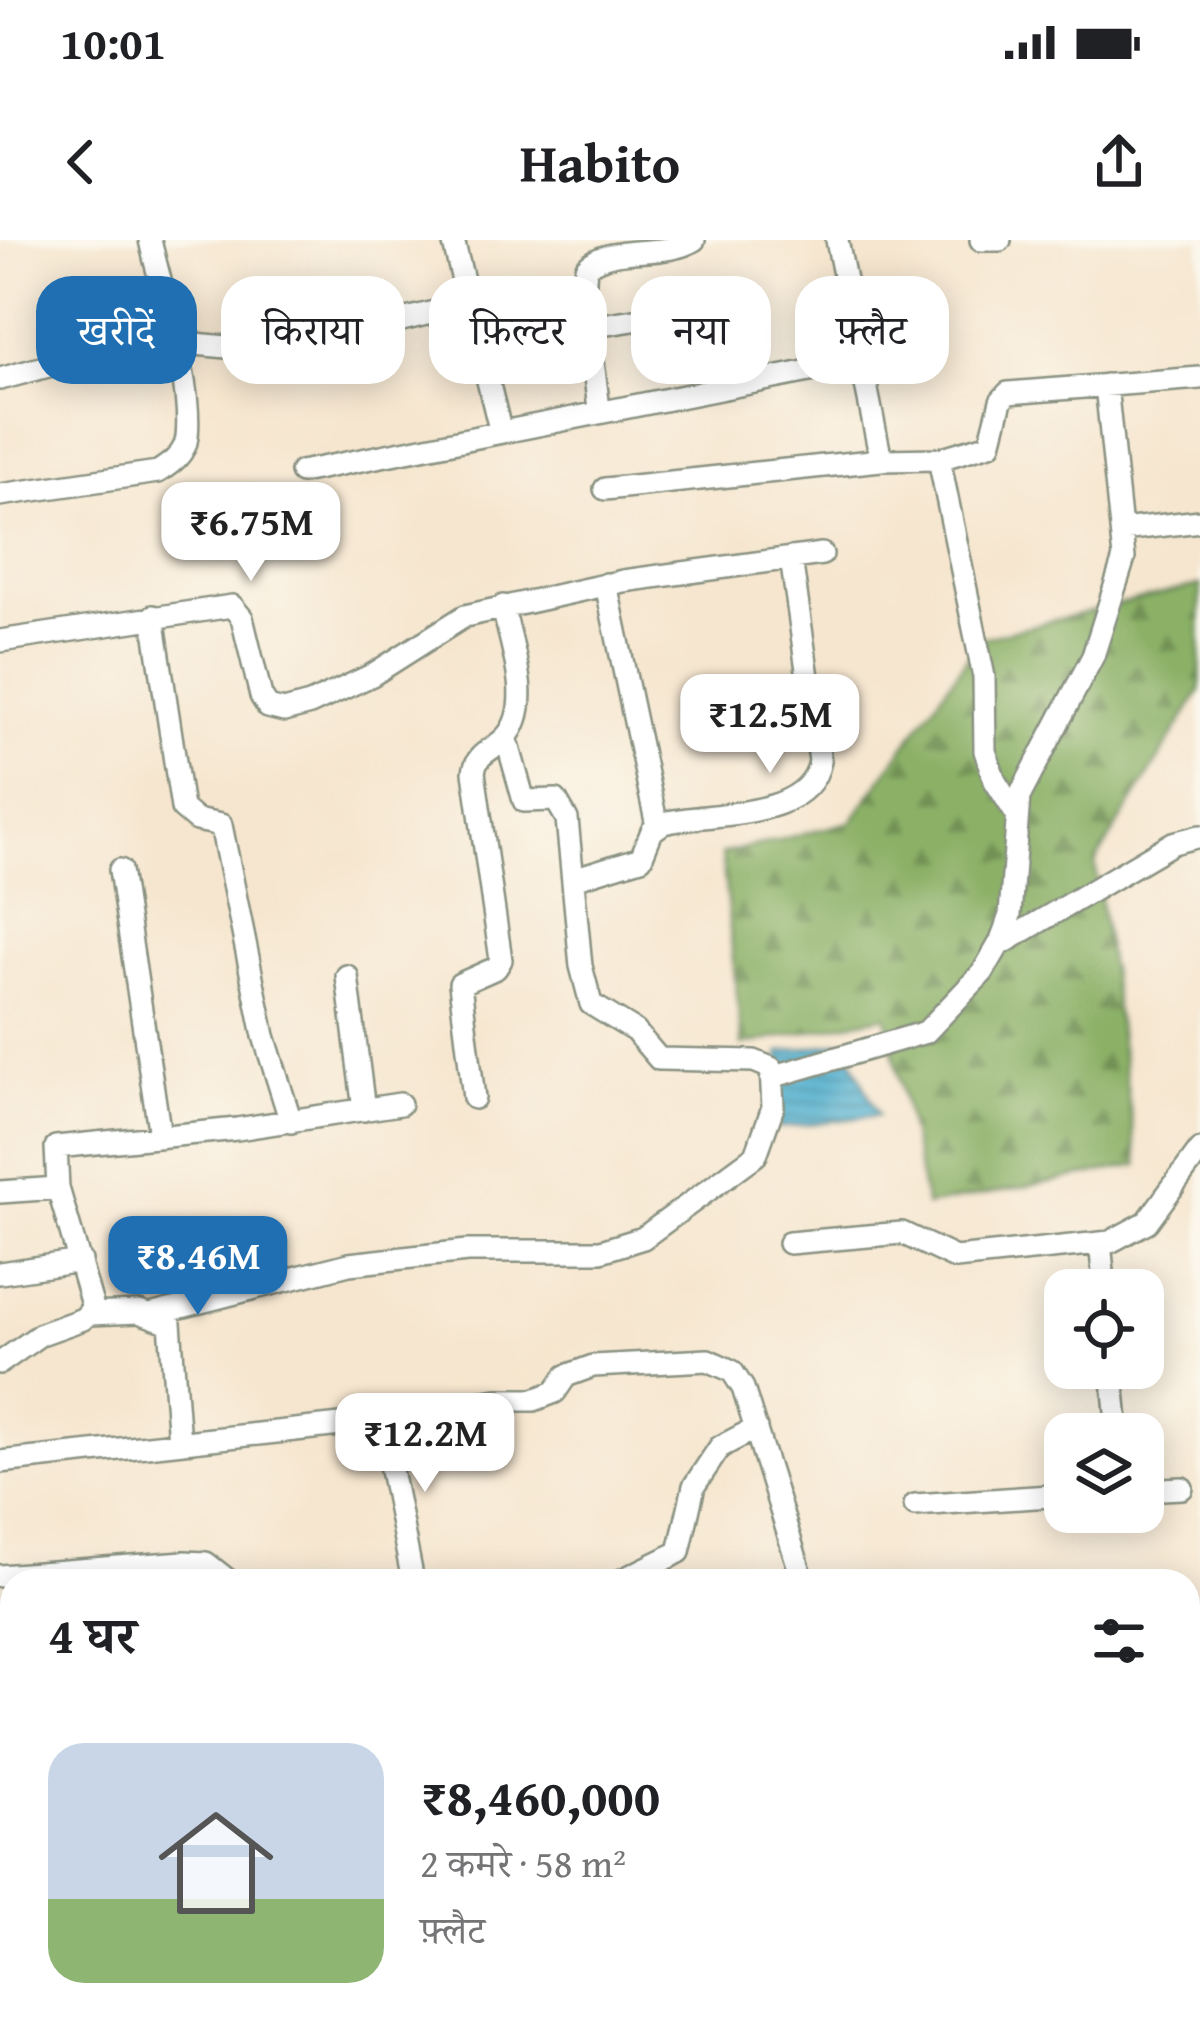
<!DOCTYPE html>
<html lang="hi">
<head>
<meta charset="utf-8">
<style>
  body { margin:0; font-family:"Gentium Book Plus","Noto Serif Devanagari",serif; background:#f6f6f6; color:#202124; height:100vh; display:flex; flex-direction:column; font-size:45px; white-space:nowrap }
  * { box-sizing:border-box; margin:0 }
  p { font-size:39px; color:#757577 }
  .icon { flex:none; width:66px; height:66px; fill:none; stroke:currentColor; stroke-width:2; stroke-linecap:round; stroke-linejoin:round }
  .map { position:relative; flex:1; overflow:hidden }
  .panel { position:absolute; left:0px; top:1329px; width:1200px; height:471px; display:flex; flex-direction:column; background:#fff; border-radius:36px 36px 0 0; box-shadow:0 6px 30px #0003 }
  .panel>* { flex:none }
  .banner { position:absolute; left:36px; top:36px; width:1128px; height:108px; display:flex; gap:24px }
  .buttons { position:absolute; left:1044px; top:1029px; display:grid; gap:24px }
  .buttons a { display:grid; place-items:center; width:120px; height:120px; border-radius:24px; background:#fff; box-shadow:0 6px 30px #0003; font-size:60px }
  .price { position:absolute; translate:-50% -102px; padding:0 27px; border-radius:24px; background:#fff; color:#222; font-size:39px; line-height:78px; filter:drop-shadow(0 3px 6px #0008) }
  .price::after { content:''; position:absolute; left:50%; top:72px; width:36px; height:27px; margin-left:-18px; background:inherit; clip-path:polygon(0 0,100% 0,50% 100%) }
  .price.active { background:#1f6fb2; color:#fff }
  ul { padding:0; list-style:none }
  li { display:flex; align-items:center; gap:36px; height:300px; padding:0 48px }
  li+li { border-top:3px solid #e0e0e0 }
  li span { display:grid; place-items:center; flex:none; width:336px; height:240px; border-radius:36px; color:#555 }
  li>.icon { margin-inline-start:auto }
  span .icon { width:144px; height:144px; fill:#fffc; stroke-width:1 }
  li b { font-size:51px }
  h2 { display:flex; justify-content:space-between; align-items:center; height:144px; padding:0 48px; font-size:51px }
  .pill { padding:0 42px; border-radius:36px; background:#fff; box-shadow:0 6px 30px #0003; font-size:42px; line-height:108px }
  .pill.active { background:#1f6fb2; color:#fff }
  .status { display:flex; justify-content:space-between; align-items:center; height:84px; padding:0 60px; background:#fff; direction:ltr }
  .status svg { height:33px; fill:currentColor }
  header { display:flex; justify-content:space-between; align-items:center; height:156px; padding:0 48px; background:#fff; font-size:54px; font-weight:600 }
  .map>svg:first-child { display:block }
  .forest { fill:url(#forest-firs); stroke:#55764d; stroke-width:3 }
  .water { fill:url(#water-rules); stroke:#387681; stroke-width:3 }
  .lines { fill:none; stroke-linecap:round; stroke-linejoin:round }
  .minor-casing { stroke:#8a9282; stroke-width:26 }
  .tertiary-casing { stroke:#8a9282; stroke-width:32 }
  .minor { stroke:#fff; stroke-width:21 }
  .tertiary { stroke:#fff; stroke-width:27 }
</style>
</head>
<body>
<div class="status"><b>10:01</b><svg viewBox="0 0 49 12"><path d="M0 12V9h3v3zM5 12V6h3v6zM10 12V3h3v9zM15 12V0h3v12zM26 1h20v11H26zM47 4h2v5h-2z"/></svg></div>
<header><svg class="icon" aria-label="back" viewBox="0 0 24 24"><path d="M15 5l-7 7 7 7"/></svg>Habito<svg class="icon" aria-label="share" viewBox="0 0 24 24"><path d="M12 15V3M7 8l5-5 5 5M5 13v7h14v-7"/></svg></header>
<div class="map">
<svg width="1200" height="1798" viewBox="0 0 1200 1798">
  <defs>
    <pattern id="forest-firs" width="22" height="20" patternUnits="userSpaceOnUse" patternTransform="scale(3)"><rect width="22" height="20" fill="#8bb066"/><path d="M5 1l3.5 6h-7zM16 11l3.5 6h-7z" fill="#719055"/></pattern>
    <pattern id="water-rules" width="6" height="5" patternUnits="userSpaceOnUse" patternTransform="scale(3)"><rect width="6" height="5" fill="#50aece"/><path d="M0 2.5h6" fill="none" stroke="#428fa8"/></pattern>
  </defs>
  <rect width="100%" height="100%" fill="#fbf7ec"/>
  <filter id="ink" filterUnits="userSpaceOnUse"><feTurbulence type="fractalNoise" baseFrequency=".00833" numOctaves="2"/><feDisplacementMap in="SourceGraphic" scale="24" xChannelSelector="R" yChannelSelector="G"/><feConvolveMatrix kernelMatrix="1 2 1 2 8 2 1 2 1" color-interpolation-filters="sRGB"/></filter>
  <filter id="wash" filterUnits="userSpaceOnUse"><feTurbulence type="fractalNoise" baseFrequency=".004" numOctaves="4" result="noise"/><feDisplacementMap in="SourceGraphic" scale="48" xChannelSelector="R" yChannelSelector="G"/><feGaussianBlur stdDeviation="2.7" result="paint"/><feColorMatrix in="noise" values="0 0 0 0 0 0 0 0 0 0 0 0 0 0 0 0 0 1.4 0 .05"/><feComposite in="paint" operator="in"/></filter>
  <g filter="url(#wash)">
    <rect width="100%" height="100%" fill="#f6e6cf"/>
    <path class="forest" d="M1200,345V451L1095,623L1138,925L926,966L886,776L742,805L722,614L851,582L981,398Z"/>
    <path class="water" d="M844,802L878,875L779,888L780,812Z"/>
  </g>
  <g filter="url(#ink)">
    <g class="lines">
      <g class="minor-casing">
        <path id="minor" d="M453,0L500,189
          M837,0L881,220
          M981,0H1000
          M589,87L723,66
          M0,139L78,118L173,102L227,107L309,103L471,63
          M599,169L584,51L586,28C609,3 664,19 694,0
          M301,232L860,121
          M605,249L881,220L939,219
          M0,255L158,232C172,223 185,214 187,197C193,142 162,55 150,0
          M1122,290L1200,281
          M606,344L657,586
          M153,376L182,568L196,580L221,585L264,796L291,882
          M0,401L232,366L242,378L261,456L268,467L284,471L310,464L372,435L465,376L623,341L822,314
          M1014,571L995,541L985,511L984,437L939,219L990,204L1001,161L1008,153L1200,138
          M120,630L160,896
          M573,639L641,618L652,591L663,583C712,571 809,581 820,521L791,318
          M998,706L1173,603L1200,596
          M347,736L364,870
          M775,836L926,792L983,732L1001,701L1010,675L1019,557L1093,416L1124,318L1106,145
          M474,858L460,744L496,728L501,720L474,532C477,512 492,511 505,498C536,466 510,405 503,366
          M0,952L58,948
          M789,1003L902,993L955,1018L1110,1002L1147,982L1200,910
          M1100,1003L1105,1050
          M0,1033L81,1021
          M90,1074L139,1072L170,1083L179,1202
          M154,1074L349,1024L467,1011H601L643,998L756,915L773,867L771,828L754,821L659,819L635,791L591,764L581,726L567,579L556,560L524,561L506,497
          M0,1123L41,1094L83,1079L93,1068L58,948L56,907L237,889L400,864
          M1112,1128L1118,1194
          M381,1179L413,1341
          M0,1222L350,1184L497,1160H534L555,1152L566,1136L593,1126L708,1120L732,1131L743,1148L803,1341
          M1143,1250L1182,1248
          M915,1265L1065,1255
          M0,1336L184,1322L206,1323L229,1341
          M620,1341L679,1312L694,1246L720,1207L756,1188
          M1192,1463L1200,1461
          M1188,1518L1200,1515
          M0,1553L12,1550
          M1188,1611L1200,1609
          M830,1788L832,1798
          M586,1798L602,1788"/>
      </g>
      <g class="tertiary-casing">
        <path id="tertiary" d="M0,1711L12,1721
          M100,1788L113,1798"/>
      </g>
      <use href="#minor" class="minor"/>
      <use href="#tertiary" class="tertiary"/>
    </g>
  </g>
</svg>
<div class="buttons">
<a><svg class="icon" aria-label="locate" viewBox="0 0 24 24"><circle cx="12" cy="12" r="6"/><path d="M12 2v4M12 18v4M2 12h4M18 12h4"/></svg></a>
<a><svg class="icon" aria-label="layers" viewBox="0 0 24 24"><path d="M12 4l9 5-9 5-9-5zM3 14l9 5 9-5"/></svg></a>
</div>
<b class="price" style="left:251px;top:344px">₹6.75M</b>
<b class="price" style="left:770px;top:536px">₹12.5M</b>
<b class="price active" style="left:198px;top:1078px">₹8.46M</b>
<b class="price" style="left:425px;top:1255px">₹12.2M</b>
<div class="banner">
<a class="pill active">खरीदें</a>
<a class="pill">किराया</a>
<a class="pill">फ़िल्टर</a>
<a class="pill">नया</a>
<a class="pill">फ़्लैट</a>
</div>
<section class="panel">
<h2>4 घर<svg class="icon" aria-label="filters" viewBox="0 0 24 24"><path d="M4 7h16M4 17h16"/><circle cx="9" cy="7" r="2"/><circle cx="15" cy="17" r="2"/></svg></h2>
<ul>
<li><span style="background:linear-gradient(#c9d6e8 65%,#8fb573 0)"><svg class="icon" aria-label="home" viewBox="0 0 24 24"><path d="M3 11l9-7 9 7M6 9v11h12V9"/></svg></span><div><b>₹8,460,000</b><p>2 कमरे · 58 m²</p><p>फ़्लैट</p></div></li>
</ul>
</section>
</div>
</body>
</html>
